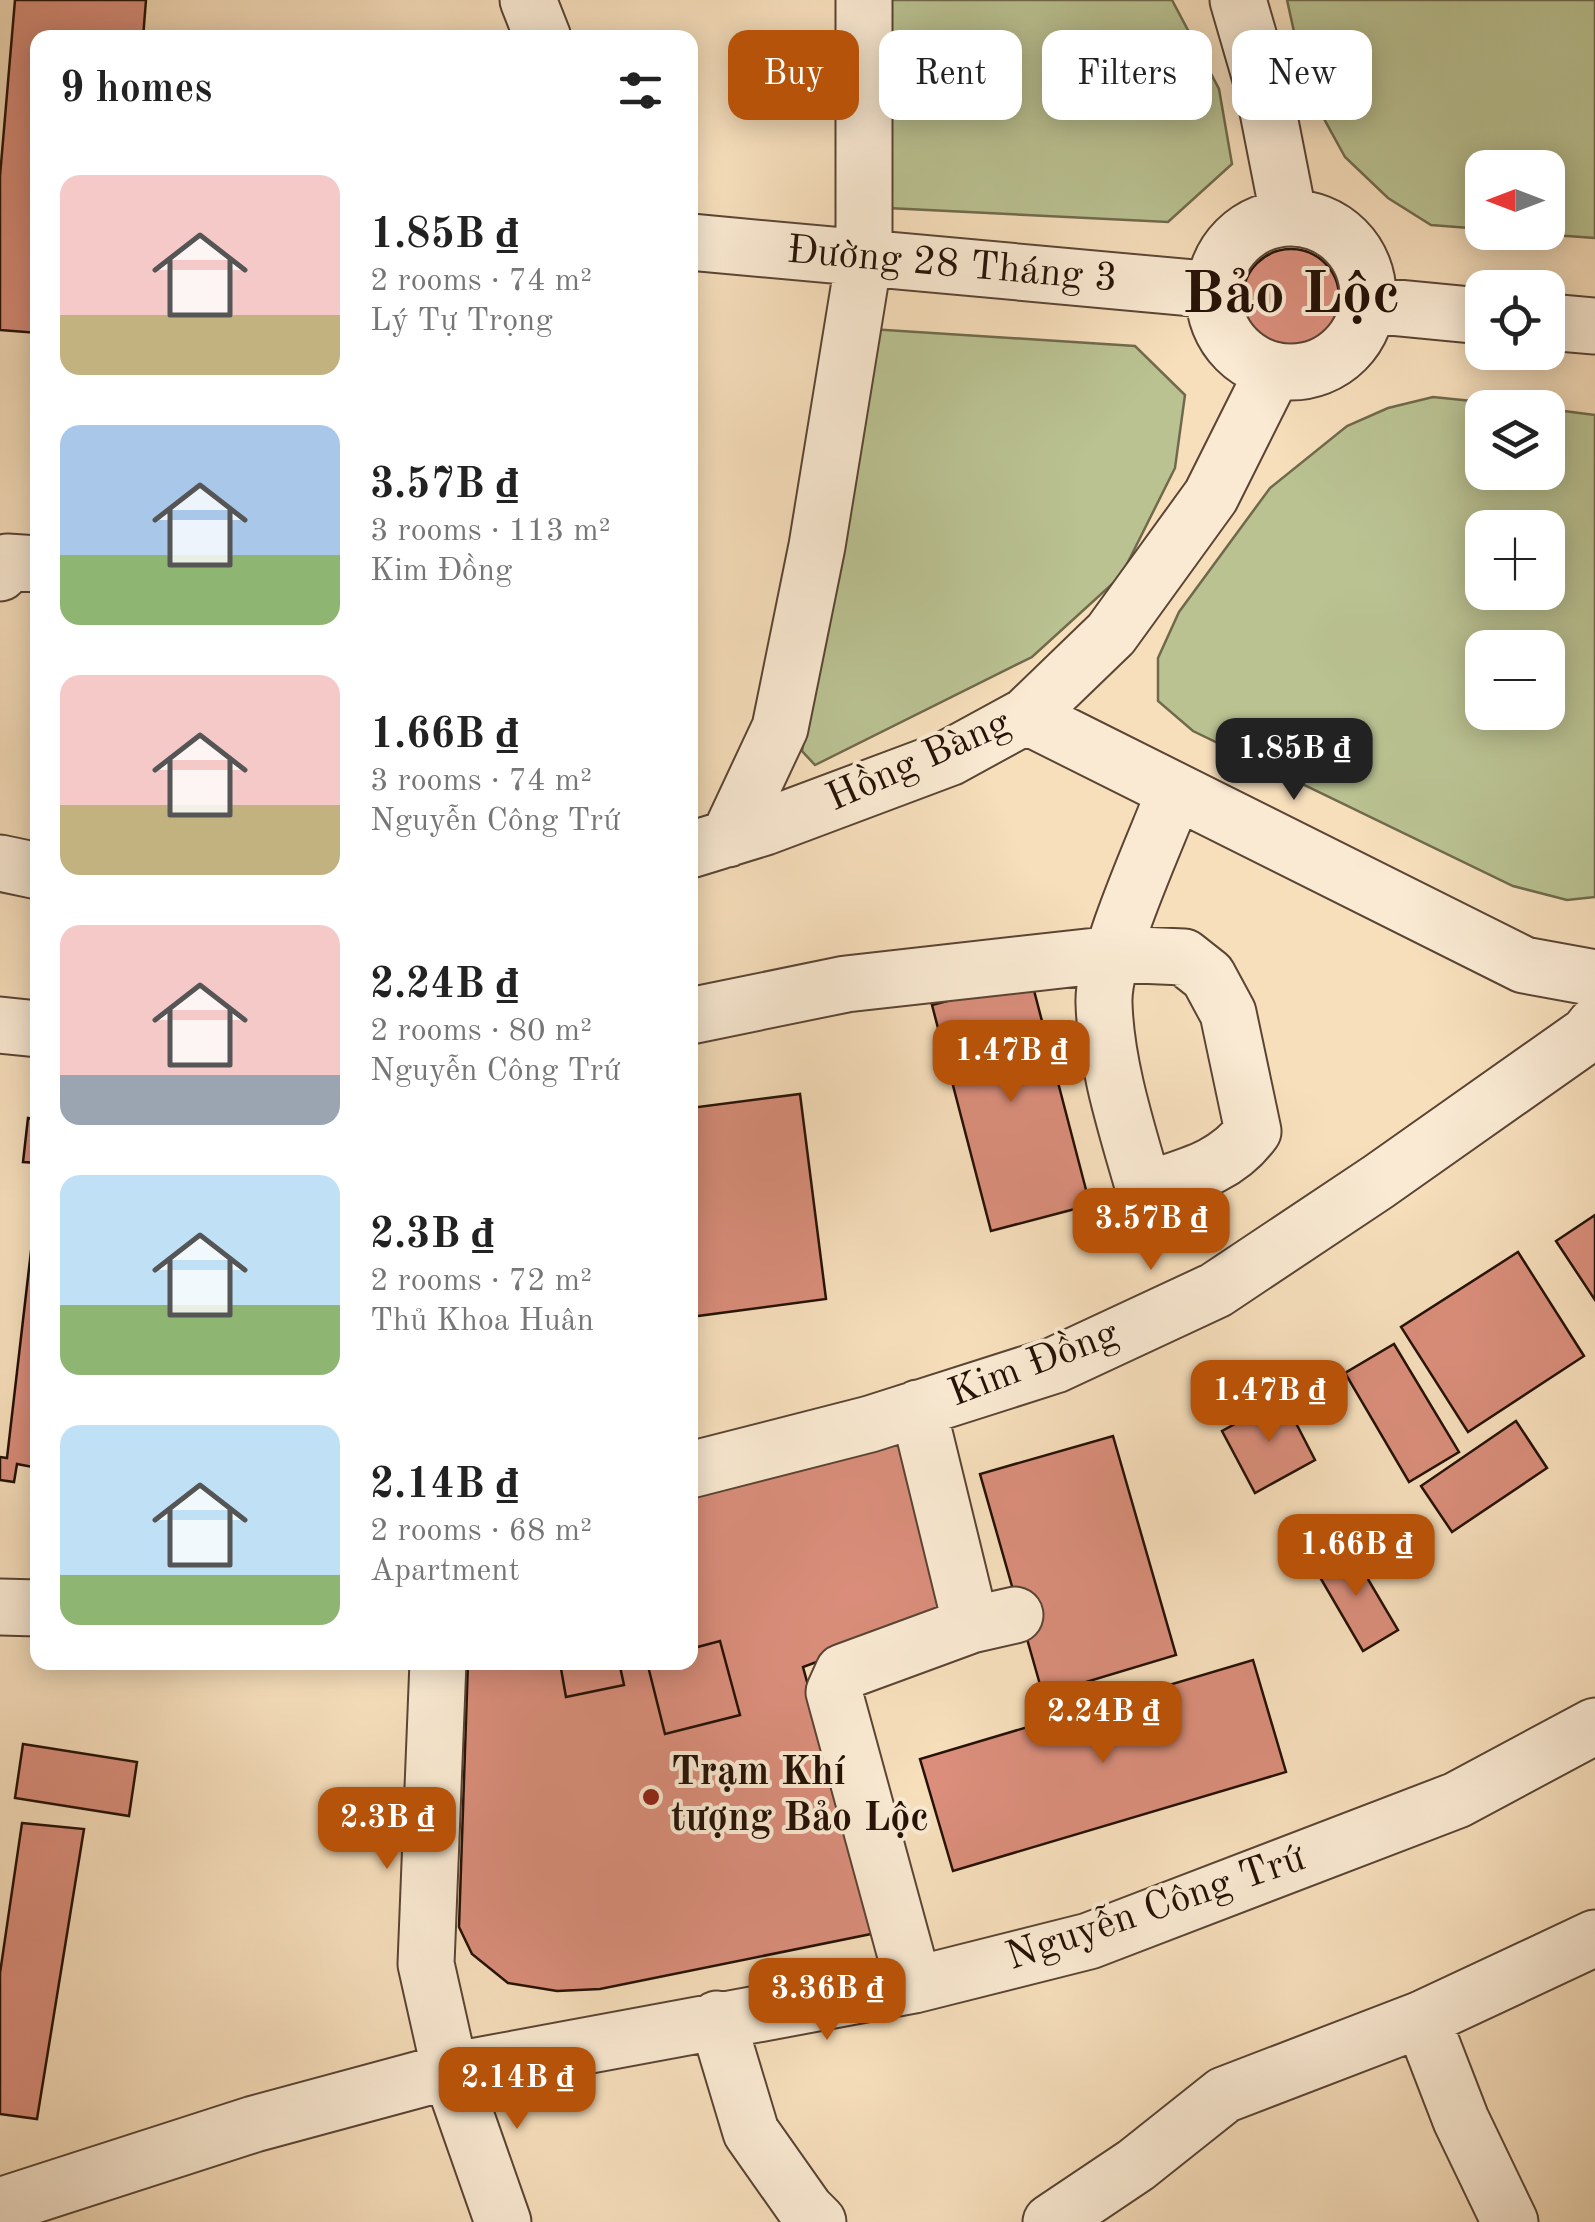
<!DOCTYPE html>
<html lang="en">
<head>
<meta charset="utf-8">
<style>
  body { margin:0; font-family:"Old Standard TT",serif; background:#f6f6f6; color:#222; height:100vh; display:flex; flex-direction:column; font-size:38px; white-space:nowrap }
  * { box-sizing:border-box; margin:0 }
  p { font-size:32px; color:#767676 }
  .icon { flex:none; width:55px; height:55px; fill:none; stroke:currentColor; stroke-width:2; stroke-linecap:round; stroke-linejoin:round }
  .map { position:relative; flex:1; overflow:hidden }
  .side { position:absolute; left:30px; top:30px; width:668px; height:1640px; display:flex; flex-direction:column; background:#fff; border-radius:20px; box-shadow:0 5px 25px #0003 }
  .side>* { flex:none }
  .hud { position:absolute; left:728px; top:30px; width:718px; height:90px; display:flex; gap:20px }
  .needle { width:65px; rotate:270deg }
  .fabs { position:absolute; left:1465px; top:150px; display:grid; gap:20px }
  .fabs a { display:grid; place-items:center; width:100px; height:100px; border-radius:20px; background:#fff; box-shadow:0 5px 25px #0003; font-size:50px }
  .price { position:absolute; translate:-50% -85px; padding:0 22px; border-radius:20px; background:#b45309; color:#fff; font-size:32px; line-height:65px; filter:drop-shadow(0 2px 5px #0008) }
  .price::after { content:''; position:absolute; left:50%; top:60px; width:30px; height:22px; margin-left:-15px; background:inherit; clip-path:polygon(0 0,100% 0,50% 100%) }
  .price.current { background:#222; color:#fff }
  ul { padding:0; list-style:none }
  li { display:flex; align-items:center; gap:30px; height:250px; padding:0 30px }
  li span { display:grid; place-items:center; flex:none; width:280px; height:200px; border-radius:20px; color:#555 }
  li>.icon { margin-inline-start:auto }
  span .icon { width:120px; height:120px; fill:#fffc; stroke-width:1 }
  li b { font-size:42px }
  h2 { display:flex; justify-content:space-between; align-items:center; height:120px; padding:0 30px; font-size:42px }
  .tag { padding:0 35px; border-radius:20px; background:#fff; box-shadow:0 5px 25px #0003; font-size:35px; line-height:90px }
  .tag.current { background:#b45309; color:#fff }
  .map>svg:first-child { display:block }
  .green { fill:#bac292; stroke:#706a4c; stroke-width:2.5; fill-rule:evenodd }
  .building { fill:#da8e7b; stroke:#251106; stroke-width:2.5 }
  .lines { fill:none; stroke-linecap:round; stroke-linejoin:round }
  .minor-casing { stroke:#5a4434; stroke-width:59 }
  .minor { stroke:#faead3; stroke-width:55 }
  .poi-dot { fill:#8f2418; stroke:#faead3; stroke-width:4 }
  .labels { text-anchor:middle; dominant-baseline:central; stroke-width:8; stroke-linejoin:round; paint-order:stroke }
  .street-label { font-size:40px; fill:#251106; stroke:#faead3 }
  .poi-label { font-size:40px; font-weight:bold; fill:#251106; stroke:#faead3; text-anchor:start }
  .town-label { font-size:60px; font-weight:bold; fill:#251106; stroke:#faead3 }
</style>
</head>
<body>
<div class="map">
<svg width="1595" height="2222" viewBox="0 0 1595 2222">
  <rect width="100%" height="100%" fill="#f7dfbc"/>
  <filter id="stains"><feTurbulence type="fractalNoise" baseFrequency=".002" numOctaves="4"/><feColorMatrix values="0 0 0 0 .2 0 0 0 0 .09 0 0 0 0 .02 0 0 0 .5 -.17"/></filter>
  <radialGradient id="worn" r=".72"><stop offset=".6" stop-color="#630" stop-opacity="0"/><stop offset="1" stop-color="#630" stop-opacity=".3"/></radialGradient>
  <path class="green" d="M888,0H1172L1219,89L1232,164L1168,222L888,208Z
    M1287,0H1595V238L1525,233L1548,232V168H1482V229L1431,225L1388,198L1345,157L1306,86Z
    M870,329L1135,346L1185,395L1175,468L1121,576L1032,657L815,765L802,751Z
    M1433,397L1530,407L1482,408V472H1548V409L1595,415V897L1567,900L1513,886L1193,731L1158,701V658L1179,612L1270,488L1347,426L1388,408ZM1482,528H1548V592H1482ZM1482,648H1548V712H1482Z"/>
  <path class="building" d="M15,0H146L143,38H38V333L0,330V176Z
    M1243 297a48 48 0 1 1 96 0a48 48 0 1 1-96 0Z
    M1031,979L1090,1205L991,1231L932,1005Z
    M800,1094L826,1299L690,1317V1108Z
    M28,1118L38,1120V1163L23,1162Z
    M38,1191V1468L17,1464L14,1482L0,1480V1457L7,1458Z
    M1595,1215V1300L1556,1241Z
    M1518,1252L1584,1356L1468,1432L1401,1327Z
    M1394,1344L1459,1452L1409,1482L1345,1373Z
    M1283,1398L1315,1460L1255,1493L1222,1431Z
    M1516,1421L1547,1468L1452,1532L1421,1486Z
    M907,1431L953,1611L803,1667L876,1933L600,1989L557,1991L508,1983L472,1954L459,1927L468,1662H690V1487Z
    M1113,1436L1176,1655L1043,1695L980,1474Z
    M1349,1547L1398,1630L1363,1651L1314,1567Z
    M720,1641L740,1715L665,1734L647,1662H690V1649Z
    M1253,1660L1286,1772L953,1871L920,1759Z
    M619,1662L624,1685L566,1697L560,1663Z
    M23,1744L137,1762L129,1816L15,1798Z
    M22,1823L84,1829L37,2119L0,2114V1973Z"/>
  <g class="lines">
    <g class="minor-casing">
      <path id="minor" d="M528,0L543,38
        M1238,0L1263,86L1289,218
        M1214 295a77 77 0 1 1 154 0a77 77 0 1 1-154 0Z
        M690,242L1215,290
        M1368,305L1482,316
        M1548,322L1595,326
        M0,573L7,562L38,564
        M1026,716L1524,965L1595,978
        M728,839L780,728L817,546L864,258V0
        M690,850L765,827L949,758L1026,716L1111,634L1211,496L1274,370
        M0,863L38,871
        M690,1016L846,984L1114,954L1184,957L1208,976L1228,1013L1253,1131C1226,1168 1187,1176 1145,1190
        M0,1025L38,1029
        M1153,1222C1135,1152 1106,1076 1104,1003C1102,957 1157,839 1175,791
        M918,1408L971,1625
        M690,1470L870,1424L1055,1365L1216,1290L1378,1182L1588,1034L1595,1025
        M0,1607L38,1608
        M438,1662L426,1964L450,2071L503,2222
        M914,1985L834,1692L843,1672L971,1625L1015,1615
        M717,2019L751,2132L806,2210L818,2222
        M1422,2019L1461,2120L1510,2222
        M0,2206L254,2124L450,2071L914,1985L1089,1941L1457,1800L1595,1726
        M1051,2222L1136,2165L1224,2095L1422,2019L1595,1938"/>
    </g>
    <use href="#minor" class="minor"/>
  </g>
  <circle class="poi-dot" cx="651" cy="1797" r="10"/>
  <g class="labels">
    <g class="street-label">
      <text transform="translate(952 266) rotate(5)">Đường 28 Tháng 3</text>
      <text transform="translate(919 762) rotate(-24)">Hồng Bàng</text>
      <text transform="translate(1034 1365) rotate(-21)">Kim Đồng</text>
      <text transform="translate(1156 1909) rotate(-19)">Nguyễn Công Trứ</text>
    </g>
    <g class="poi-label">
      <text x="671" y="1774">Trạm Khí<tspan x="671" dy="46">tượng Bảo Lộc</tspan></text>
    </g>
    <g class="town-label">
      <text x="1291" y="296">Bảo Lộc</text>
    </g>
  </g>
  <rect width="100%" height="100%" filter="url(#stains)"/>
  <rect width="100%" height="100%" fill="url(#worn)"/>
</svg>
<div class="fabs">
<a><svg class="needle" viewBox="-14 -14 28 28"><path d="M0-13l5 13h-10z" fill="#e53935"/><path d="M0 13l5-13h-10z" fill="#767676"/></svg></a>
<a><svg class="icon" aria-label="locate" viewBox="0 0 24 24"><circle cx="12" cy="12" r="6"/><path d="M12 2v4M12 18v4M2 12h4M18 12h4"/></svg></a>
<a><svg class="icon" aria-label="layers" viewBox="0 0 24 24"><path d="M12 4l9 5-9 5-9-5zM3 14l9 5 9-5"/></svg></a>
<a>+</a>
<a>−</a>
</div>
<b class="price current" style="left:1294px;top:803px">1.85B ₫</b>
<b class="price" style="left:1011px;top:1105px">1.47B ₫</b>
<b class="price" style="left:1151px;top:1273px">3.57B ₫</b>
<b class="price" style="left:1269px;top:1445px">1.47B ₫</b>
<b class="price" style="left:1356px;top:1599px">1.66B ₫</b>
<b class="price" style="left:1103px;top:1766px">2.24B ₫</b>
<b class="price" style="left:387px;top:1872px">2.3B ₫</b>
<b class="price" style="left:827px;top:2043px">3.36B ₫</b>
<b class="price" style="left:517px;top:2132px">2.14B ₫</b>
<div class="hud">
<a class="tag current">Buy</a>
<a class="tag">Rent</a>
<a class="tag">Filters</a>
<a class="tag">New</a>
</div>
<section class="side">
<h2>9 homes<svg class="icon" aria-label="filters" viewBox="0 0 24 24"><path d="M4 7h16M4 17h16"/><circle cx="9" cy="7" r="2"/><circle cx="15" cy="17" r="2"/></svg></h2>
<ul>
<li><span style="background:linear-gradient(#f6c9c9 70%,#c2b280 0)"><svg class="icon" aria-label="home" viewBox="0 0 24 24"><path d="M3 11l9-7 9 7M6 9v11h12V9"/></svg></span><div><b>1.85B ₫</b><p>2 rooms · 74 m²</p><p>Lý Tự Trọng</p></div></li>
<li><span style="background:linear-gradient(#a9c7e8 65%,#8fb573 0)"><svg class="icon" aria-label="home" viewBox="0 0 24 24"><path d="M3 11l9-7 9 7M6 9v11h12V9"/></svg></span><div><b>3.57B ₫</b><p>3 rooms · 113 m²</p><p>Kim Đồng</p></div></li>
<li><span style="background:linear-gradient(#f6c9c9 65%,#c2b280 0)"><svg class="icon" aria-label="home" viewBox="0 0 24 24"><path d="M3 11l9-7 9 7M6 9v11h12V9"/></svg></span><div><b>1.66B ₫</b><p>3 rooms · 74 m²</p><p>Nguyễn Công Trứ</p></div></li>
<li><span style="background:linear-gradient(#f6c9c9 75%,#9aa5b1 0)"><svg class="icon" aria-label="home" viewBox="0 0 24 24"><path d="M3 11l9-7 9 7M6 9v11h12V9"/></svg></span><div><b>2.24B ₫</b><p>2 rooms · 80 m²</p><p>Nguyễn Công Trứ</p></div></li>
<li><span style="background:linear-gradient(#bfe0f5 65%,#8fb573 0)"><svg class="icon" aria-label="home" viewBox="0 0 24 24"><path d="M3 11l9-7 9 7M6 9v11h12V9"/></svg></span><div><b>2.3B ₫</b><p>2 rooms · 72 m²</p><p>Thủ Khoa Huân</p></div></li>
<li><span style="background:linear-gradient(#bfe0f5 75%,#8fb573 0)"><svg class="icon" aria-label="home" viewBox="0 0 24 24"><path d="M3 11l9-7 9 7M6 9v11h12V9"/></svg></span><div><b>2.14B ₫</b><p>2 rooms · 68 m²</p><p>Apartment</p></div></li>
</ul>
</section>
</div>
</body>
</html>
